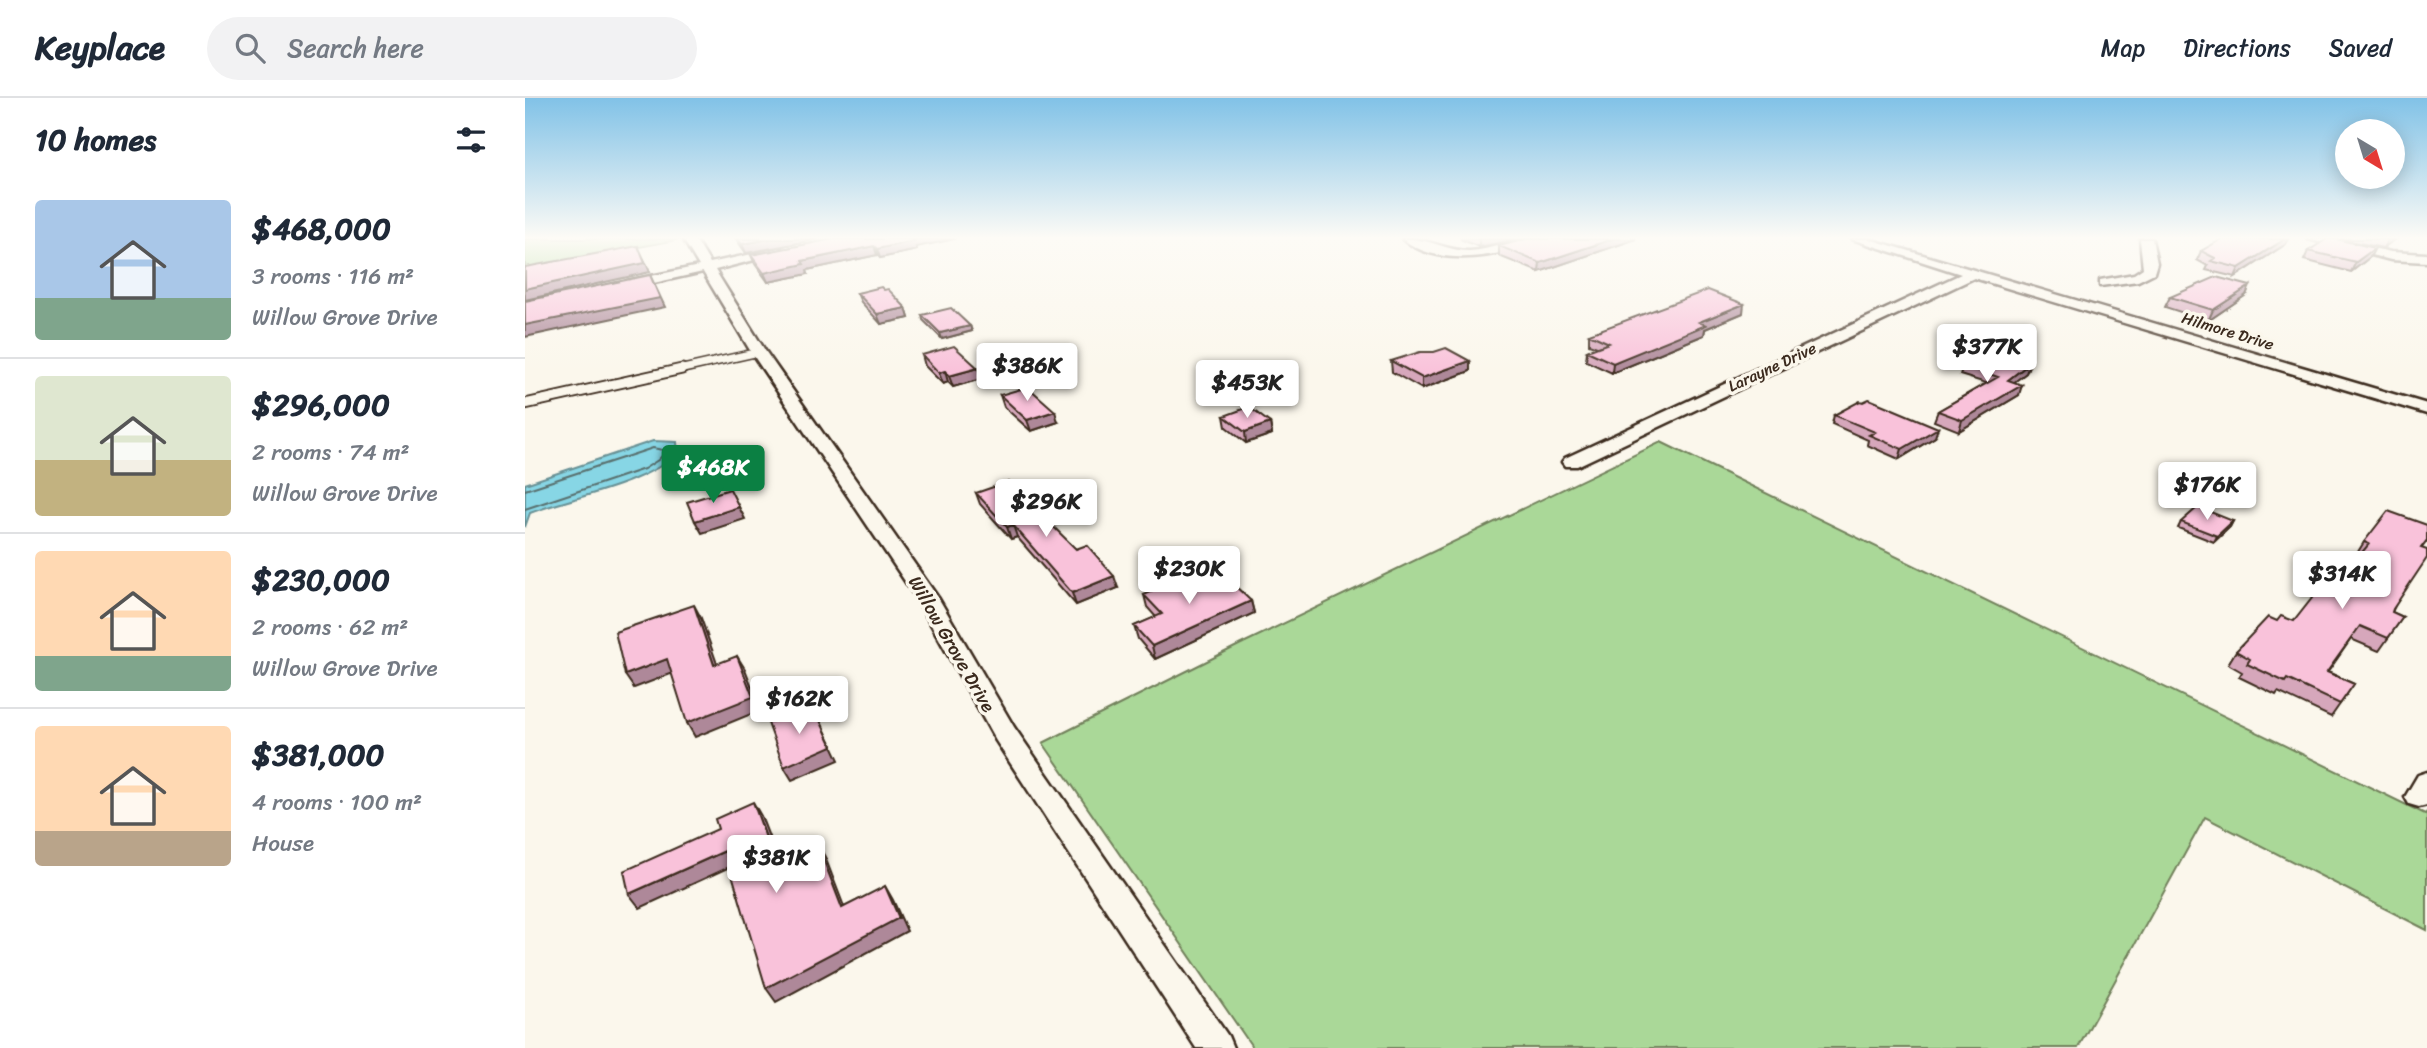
<!DOCTYPE html>
<html lang="en">
<head>
<meta charset="utf-8">
<style>
  body { margin:0; font-family:Sriracha,sans-serif; background:#f2f2f3; color:#1f2937; height:100vh; display:flex; flex-direction:column; font-size:26px; white-space:nowrap }
  * { box-sizing:border-box; margin:0 }
  p { font-size:23px; color:#747a83 }
  .icon { flex:none; width:38px; height:38px; fill:none; stroke:currentColor; stroke-width:2; stroke-linecap:round; stroke-linejoin:round }
  .map { position:relative; flex:1; overflow:hidden }
  .panel { display:flex; flex-direction:column; background:#fff; width:525px }
  .panel>* { flex:none }
  .needle { width:46px; rotate:142deg }
  .controls { position:absolute; left:1810px; top:21px; display:grid; gap:14px }
  .controls a { display:grid; place-items:center; width:70px; height:70px; border-radius:50%; background:#fff; box-shadow:0 4px 18px #0003; font-size:35px }
  .price { position:absolute; translate:-50% -60px; padding:0 16px; border-radius:7px; background:#fff; color:#222; font-size:23px; line-height:46px; filter:drop-shadow(0 2px 4px #0008) }
  .price::after { content:''; position:absolute; left:50%; top:42px; width:21px; height:16px; margin-left:-10px; background:inherit; clip-path:polygon(0 0,100% 0,50% 100%) }
  .price.selected { background:#0b8043; color:#fff }
  ul { padding:0; list-style:none }
  li { display:flex; align-items:center; gap:21px; height:175px; padding:0 35px }
  li+li { border-top:2px solid #e0e1e3 }
  li span { display:grid; place-items:center; flex:none; width:196px; height:140px; border-radius:7px; color:#555 }
  li>.icon { margin-inline-start:auto }
  span .icon { width:84px; height:84px; fill:#fffc; stroke-width:1 }
  li b { font-size:30px }
  h2 { display:flex; justify-content:space-between; align-items:center; height:84px; padding:0 35px; font-size:30px }
  header { display:flex; align-items:center; gap:42px; box-sizing:border-box; height:98px; padding:0 35px; background:#fff; border-bottom:2px solid #e0e1e3 }
  header strong { font-size:33px }
  nav { display:flex; gap:38px; margin-inline-start:auto; font-size:24px }
  .search { width:490px; height:63px; background:#f2f2f3; display:flex; align-items:center; gap:18px; box-sizing:border-box; padding:0 24px; border-radius:38px; color:#747a83; font-size:26px }
  main { display:flex; flex:1; min-height:0 }
  .map>svg:first-child { display:block }
  .green { fill:#aad898; stroke:#72815b; stroke-width:2 }
  .water { fill:#87d6e5; stroke:#699195; stroke-width:2 }
  .lines { fill:none; stroke-linecap:round; stroke-linejoin:round }
  .shore { stroke:#596f6e; stroke-width:2 }
  .service-far1-casing { stroke:#3b2a1e; stroke-width:10 }
  .service-casing { stroke:#3b2a1e; stroke-width:13 }
  .minor-casing { stroke:#3b2a1e; stroke-width:5 }
  .service-far1 { stroke:#fbf7ec; stroke-width:7 }
  .service { stroke:#fbf7ec; stroke-width:9 }
  .minor { fill:#fbf7ec; fill-rule:evenodd }
  .wall { fill:#d6a7bb; stroke:#3b2a1e; stroke-width:2 }
  .shaded-wall { fill:#ae8899; stroke:#3b2a1e; stroke-width:2 }
  .building { fill:#f9c2da; stroke:#3b2a1e; stroke-width:2 }
  .labels { text-anchor:middle; dominant-baseline:central; stroke-width:7; stroke-linejoin:round; paint-order:stroke }
  .far-street-label { font-size:16px; fill:#3b2a1e; stroke:#fbf7ec }
  .street-label { font-size:19px; fill:#3b2a1e; stroke:#fbf7ec }
</style>
</head>
<body>
<header>
<strong>Keyplace</strong>
<div class="search"><svg class="icon" aria-label="search" viewBox="0 0 24 24"><circle cx="10" cy="10" r="6"/><path d="M15 15l6 6"/></svg>Search here</div>
<nav><a>Map</a><a>Directions</a><a>Saved</a></nav>
</header>
<main>
<section class="panel">
<h2>10 homes<svg class="icon" aria-label="filters" viewBox="0 0 24 24"><path d="M4 7h16M4 17h16"/><circle cx="9" cy="7" r="2"/><circle cx="15" cy="17" r="2"/></svg></h2>
<ul>
<li><span style="background:linear-gradient(#a9c7e8 70%,#7fa58c 0)"><svg class="icon" aria-label="home" viewBox="0 0 24 24"><path d="M3 11l9-7 9 7M6 9v11h12V9"/></svg></span><div><b>$468,000</b><p>3 rooms · 116 m²</p><p>Willow Grove Drive</p></div></li>
<li><span style="background:linear-gradient(#dfe7d0 60%,#c2b280 0)"><svg class="icon" aria-label="home" viewBox="0 0 24 24"><path d="M3 11l9-7 9 7M6 9v11h12V9"/></svg></span><div><b>$296,000</b><p>2 rooms · 74 m²</p><p>Willow Grove Drive</p></div></li>
<li><span style="background:linear-gradient(#ffd9b3 75%,#7fa58c 0)"><svg class="icon" aria-label="home" viewBox="0 0 24 24"><path d="M3 11l9-7 9 7M6 9v11h12V9"/></svg></span><div><b>$230,000</b><p>2 rooms · 62 m²</p><p>Willow Grove Drive</p></div></li>
<li><span style="background:linear-gradient(#ffd9b3 75%,#b9a48a 0)"><svg class="icon" aria-label="home" viewBox="0 0 24 24"><path d="M3 11l9-7 9 7M6 9v11h12V9"/></svg></span><div><b>$381,000</b><p>4 rooms · 100 m²</p><p>House</p></div></li>
</ul>
</section>
<div class="map">
<svg width="1902" height="950" viewBox="0 0 1902 950">
  <rect width="100%" height="100%" fill="#fbf7ec"/>
  <filter id="ink" filterUnits="userSpaceOnUse"><feTurbulence type="fractalNoise" baseFrequency=".0143" numOctaves="2"/><feDisplacementMap in="SourceGraphic" scale="14" xChannelSelector="R" yChannelSelector="G"/><feConvolveMatrix kernelMatrix="1 2 1 2 8 2 1 2 1" color-interpolation-filters="sRGB"/></filter>
  <g filter="url(#ink)">
    <path class="green" d="M0,141H152V142L0,170Z
      M1136,344L1900,716L1902,714V832L1680,719L1553,950H728L518,645L714,547Z"/>
    <path class="water" d="M128,343L152,344L153,356C112,389 55,397 5,415L0,429V386Z"/>
    <g class="lines">
      <path class="shore" d="M0,392L128,350L142,353L133,362L119,371L0,411"/>
      <g class="service-far1-casing">
        <path id="service-far1" d="M149,273L234,254"/>
      </g>
      <g class="service-casing">
        <path id="service" d="M0,306L157,271"/>
      </g>
      <g class="minor-casing">
        <path id="minor" d="M158,141H170L185,165L255,150L261,154L190,172L241,254L414,501L489,629L703,938L708,950H671L471,643L392,501L226,254L178,174L102,191L95,187L102,183L174,168Z
          M878,141C901,139 921,153 944,153C969,152 991,139 1016,141C1009,146 999,148 990,151C956,161 908,166 878,141Z
          M1327,141H1344L1902,306V316L1449,180L1052,368H1040L1037,364L1040,360L1436,176Z
          M1615,141H1627L1632,165L1629,175L1613,183L1575,188V182L1609,176L1618,170Z
          M1783,141H1804L1866,154L1902,156V164L1866,162Z
          M1902,674V707L1894,709L1884,706L1880,699L1893,677Z"/>
      </g>
      <use href="#service-far1" class="service-far1"/>
      <use href="#service" class="service"/>
      <use href="#minor" class="minor"/>
    </g>
    <path class="wall" d="M211,141H294L221,155Z
      M308,141L391,149L392,152L355,160L352,157L282,172L283,176L243,184L230,166L226,157Z
      M935,141H992L954,149Z
      M1001,141H1111L1014,174L974,158V148Z
      M1815,141H1870L1858,150Z
      M1761,146L1710,179L1681,172L1683,168L1672,162L1676,153Z
      M1783,153L1845,159L1826,174L1779,162Z
      M359,192L381,210L384,220L356,226L336,204L332,195Z
      M1721,197L1683,223L1640,209L1645,199Z
      M1218,215L1180,231L1179,237L1087,275L1061,263L1062,253L1072,249L1064,246V236Z
      M397,217L445,228L447,233L417,241L398,222Z
      M397,257L456,281L428,289L423,284L418,286L400,268Z
      M866,263L945,273L897,291L867,274Z
      M1505,265L1501,275L1489,284L1494,297L1434,333L1409,323L1413,313L1461,285L1435,277L1438,267Z
      M475,297L533,324L506,333L479,309Z
      M1309,317L1410,339L1374,361L1342,347L1343,342L1307,326Z
      M699,318L745,325L747,336L721,345L701,329Z
      M451,395L551,451L593,490L551,507L492,439L486,441L455,406Z
      M1708,423L1705,429L1689,444L1653,430L1656,424Z
      M1902,427V443L1897,450L1867,514L1878,519L1854,553L1826,541L1803,574L1829,586L1806,619L1753,594L1751,597L1714,579L1717,574L1703,566L1711,553L1752,523H1769L1816,480L1834,458L1831,457L1839,444Z
      M697,489L726,503L729,515L630,561L613,541L609,528L631,519L622,509L619,497Z"/>
    <path class="shaded-wall" d="M245,141H294L221,155L217,146Z
      M386,141H430L391,149L392,152L355,160L352,151Z
      M954,141H992L954,149Z
      M1088,141H1111L1014,174L1015,165Z
      M1760,141H1764L1761,146L1710,179L1714,170Z
      M1863,141H1870L1858,150Z
      M113,148L125,174L0,202V191Z
      M349,148L352,157L282,172L283,176L243,184L239,175L277,163Z
      M1850,150L1845,159L1826,174L1831,164Z
      M125,177L140,209L0,239V227Z
      M1725,188L1721,197L1683,223L1688,212Z
      M1219,206L1218,215L1180,231L1179,237L1087,275L1088,265L1174,224Z
      M381,210L384,220L356,226L352,216Z
      M445,228L447,233L417,241L415,235Z
      M945,263V273L897,291V280Z
      M1505,265L1501,275L1479,292L1483,282Z
      M453,270L456,281L428,289L424,278Z
      M420,273L423,284L418,286L414,275Z
      M1497,287L1494,297L1434,333L1437,322Z
      M530,313L533,324L506,333L502,322Z
      M745,325L747,336L721,345L720,334Z
      M1413,330L1410,339L1374,361L1377,351Z
      M214,409L220,421L177,435L170,423Z
      M1708,423L1705,429L1689,444L1692,438Z
      M488,427L492,439L486,441L482,429Z
      M589,478L593,490L551,507L547,495Z
      M726,503L729,515L630,561L627,548Z
      M169,507L176,520L197,580L189,567Z
      M212,558L220,571L236,612L170,639L162,625Z
      M142,561L151,574L109,590L100,577Z
      M288,607L314,662L267,682L259,669Z
      M228,704L236,718L259,778L250,765Z
      M292,745L300,759L325,824L317,810Z
      M200,753L209,767L115,810L104,796Z
      M360,788L368,802L382,833L251,904L241,890Z"/>
    <path class="building" d="M213,141H245L217,146Z
      M308,141H386L389,143L352,151L349,148L277,163L279,166L239,175L226,157Z
      M1001,141H1088L1015,165L974,148Z
      M1697,141H1760L1714,170L1686,163L1690,160L1676,153Z
      M1802,141H1811L1850,150L1831,164L1783,153Z
      M113,148L120,165L0,191V169Z
      M125,177L135,200L0,227V203Z
      M1691,179L1725,188L1688,212L1645,199Z
      M356,189L359,192L363,191L381,210L352,216L332,195Z
      M1183,192L1219,206L1174,224L1181,227L1088,265L1062,253L1084,245L1064,236Z
      M426,210L445,228L415,235L397,217Z
      M429,248L453,270L424,278L420,273L414,275L397,257Z
      M921,250L945,263L897,280L866,263L895,254H909Z
      M1461,252L1505,265L1483,282L1497,287L1437,322L1413,313L1473,279L1438,267Z
      M503,289L530,313L502,322L475,297Z
      M1344,301L1413,330L1377,351L1344,337L1350,334L1309,317L1335,303L1338,304Z
      M724,309L745,325L720,334L699,318Z
      M483,384L551,451L562,447L589,478L547,495L488,427L482,429L451,395Z
      M205,391L214,409L170,423L162,404Z
      M1673,409L1708,423L1692,438L1656,424Z
      M1863,413L1902,427V442L1896,450L1902,452V460L1868,511L1867,514L1878,519L1863,540L1835,528L1802,574L1829,586L1815,606L1762,581L1760,584L1722,566L1725,561L1711,553L1743,519L1752,523L1756,518L1769,523L1806,476L1816,480L1844,446L1839,444Z
      M678,471L697,489L707,485L726,503L627,548L609,528L637,516L619,497Z
      M169,507L189,567L212,558L228,599L162,625L142,561L100,577L90,534Z
      M288,607L307,648L259,669L243,625Z
      M228,704L250,765L292,745L317,810L360,788L374,820L241,890L200,753L104,796L99,773L193,731L190,721Z"/>
  </g>
  <linearGradient id="sky" x2="0" y2="1"><stop stop-color="#81c2e7"/><stop offset="0.51" stop-color="#fdfbf6"/><stop offset="1" stop-color="#fdfbf6" stop-opacity="0"/></linearGradient>
  <rect width="1902" height="274" fill="url(#sky)"/>
  <g class="labels">
    <g class="far-street-label">
      <text transform="translate(1703 233) rotate(17)">Hilmore Drive</text>
      <text transform="translate(1247 269) rotate(-25)">Larayne Drive</text>
    </g>
    <g class="street-label">
      <text transform="translate(427 546) rotate(60)">Willow Grove Drive</text>
    </g>
  </g>
</svg>
<div class="controls">
<a><svg class="needle" viewBox="-14 -14 28 28"><path d="M0-13l5 13h-10z" fill="#e53935"/><path d="M0 13l5-13h-10z" fill="#747a83"/></svg></a>
</div>
<b class="price" style="left:1462px;top:286px">$377K</b>
<b class="price" style="left:502px;top:305px">$386K</b>
<b class="price" style="left:722px;top:322px">$453K</b>
<b class="price selected" style="left:188px;top:407px">$468K</b>
<b class="price" style="left:1682px;top:424px">$176K</b>
<b class="price" style="left:521px;top:441px">$296K</b>
<b class="price" style="left:664px;top:508px">$230K</b>
<b class="price" style="left:1817px;top:513px">$314K</b>
<b class="price" style="left:274px;top:638px">$162K</b>
<b class="price" style="left:251px;top:797px">$381K</b>
</div>
</main>
</body>
</html>
